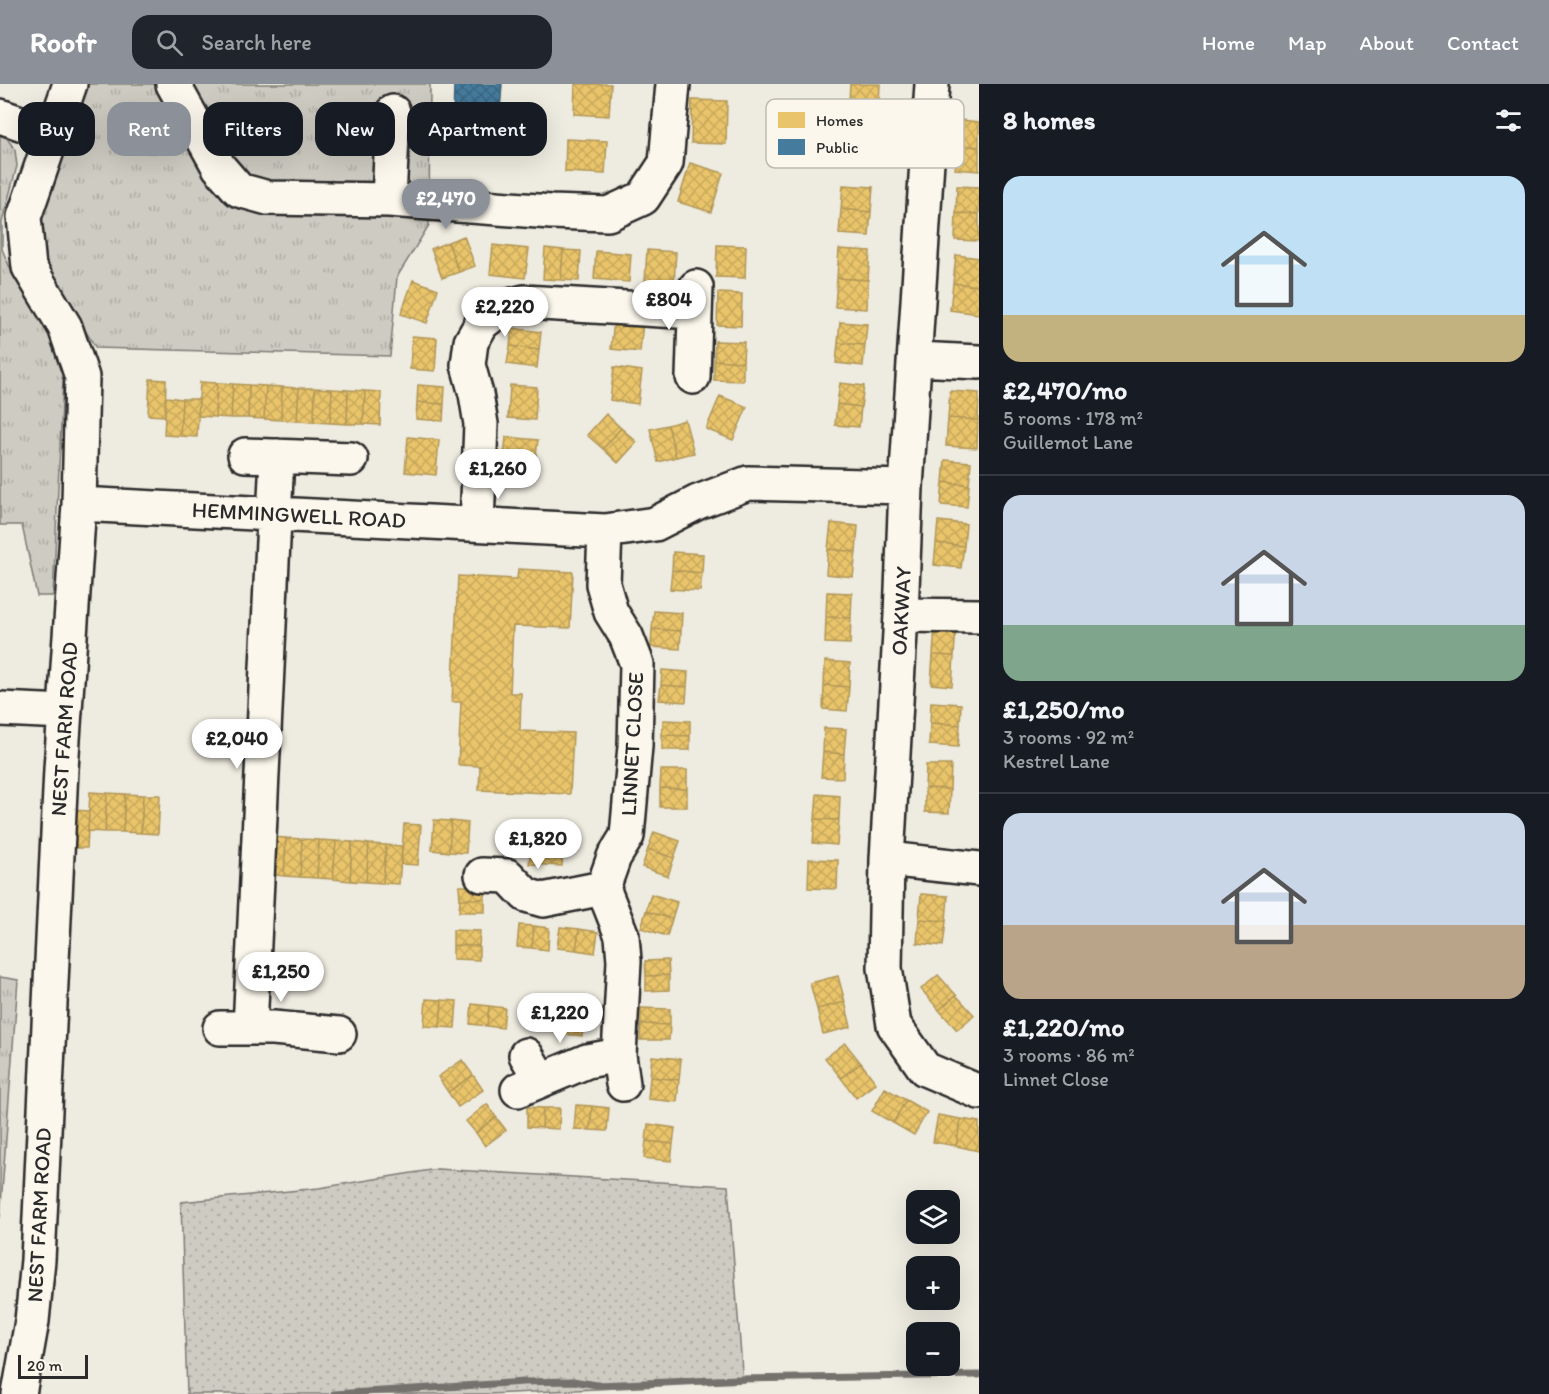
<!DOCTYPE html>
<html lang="en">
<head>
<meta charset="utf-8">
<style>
  body { margin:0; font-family:Itim,sans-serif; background:#20242c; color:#f1f3f6; height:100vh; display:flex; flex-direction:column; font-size:22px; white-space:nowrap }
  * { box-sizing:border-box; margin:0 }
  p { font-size:20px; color:#9ea1a6 }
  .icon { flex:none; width:33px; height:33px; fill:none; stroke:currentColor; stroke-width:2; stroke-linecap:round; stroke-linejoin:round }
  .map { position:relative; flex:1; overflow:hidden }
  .panel { display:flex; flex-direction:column; background:#171b24; width:570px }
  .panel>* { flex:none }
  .top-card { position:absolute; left:18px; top:18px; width:570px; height:54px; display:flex; gap:12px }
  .controls { position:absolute; left:906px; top:1106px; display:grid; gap:12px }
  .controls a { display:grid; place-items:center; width:54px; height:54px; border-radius:12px; background:#171b24; box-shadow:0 6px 24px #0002; font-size:30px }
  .scale { position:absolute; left:18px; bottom:15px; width:70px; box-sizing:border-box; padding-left:6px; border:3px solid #2b2b2b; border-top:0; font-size:16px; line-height:21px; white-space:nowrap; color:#2b2b2b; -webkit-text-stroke:4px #fbf7ec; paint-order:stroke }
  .price { position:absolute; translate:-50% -51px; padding:0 14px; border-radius:21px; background:#fff; color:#222; font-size:20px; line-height:39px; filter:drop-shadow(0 2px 3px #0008) }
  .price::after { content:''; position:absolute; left:50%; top:36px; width:18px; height:14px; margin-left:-9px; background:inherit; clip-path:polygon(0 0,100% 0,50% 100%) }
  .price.active { background:#8c9099; color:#fff }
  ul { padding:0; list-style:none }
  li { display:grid; align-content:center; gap:12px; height:318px; padding:0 24px }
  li+li { border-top:2px solid #363941 }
  li span { display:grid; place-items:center; height:186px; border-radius:18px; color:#555 }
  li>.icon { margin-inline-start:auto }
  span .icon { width:108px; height:108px; fill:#fffc; stroke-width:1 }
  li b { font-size:26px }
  h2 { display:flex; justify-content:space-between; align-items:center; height:72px; padding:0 24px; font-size:26px }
  .chip { padding:0 21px; border-radius:18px; background:#171b24; box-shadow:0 6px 24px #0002; font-size:21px; line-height:54px }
  .chip.active { background:#8c9099; color:#fff }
  header { display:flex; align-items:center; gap:36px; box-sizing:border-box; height:84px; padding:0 30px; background:#8c9099; color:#fff }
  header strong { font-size:28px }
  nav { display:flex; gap:33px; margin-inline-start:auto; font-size:21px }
  .search { width:420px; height:54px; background:#20242c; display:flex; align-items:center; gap:15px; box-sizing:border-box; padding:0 21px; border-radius:18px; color:#9ea1a6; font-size:22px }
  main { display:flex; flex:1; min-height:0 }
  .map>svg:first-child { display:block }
  .grass { fill:url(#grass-tufts); stroke:#7c7b76; stroke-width:1.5 }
  .garden { fill:url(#garden-dots); stroke:#7c7b76; stroke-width:1.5 }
  .homes { fill:url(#homes-cross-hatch); stroke:#b09657; stroke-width:1.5 }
  .public { fill:url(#public-cross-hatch); stroke:#3d637b; stroke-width:1.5 }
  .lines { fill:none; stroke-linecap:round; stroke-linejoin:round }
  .stream { stroke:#74726e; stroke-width:7 }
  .minor-casing { stroke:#2b2b2b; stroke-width:38 }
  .minor { stroke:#fbf7ec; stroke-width:33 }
  .labels { text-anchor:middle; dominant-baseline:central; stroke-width:6; stroke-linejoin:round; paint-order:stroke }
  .street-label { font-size:22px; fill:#2b2b2b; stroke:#fbf7ec }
  .key { fill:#fbf7ec; stroke:#bdbab2; stroke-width:1.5 }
  .key-label { font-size:16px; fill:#2b2b2b }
</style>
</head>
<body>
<header>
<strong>Roofr</strong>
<div class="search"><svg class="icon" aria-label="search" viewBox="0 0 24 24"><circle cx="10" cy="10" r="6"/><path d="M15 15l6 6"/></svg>Search here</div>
<nav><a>Home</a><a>Map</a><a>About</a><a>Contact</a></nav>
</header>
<main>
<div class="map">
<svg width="979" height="1310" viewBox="0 0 979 1310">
  <defs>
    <pattern id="grass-tufts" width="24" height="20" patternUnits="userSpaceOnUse" patternTransform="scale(1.5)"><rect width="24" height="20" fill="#cecbc2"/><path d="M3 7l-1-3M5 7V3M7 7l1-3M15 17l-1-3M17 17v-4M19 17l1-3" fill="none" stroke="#b1aea7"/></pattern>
    <pattern id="garden-dots" width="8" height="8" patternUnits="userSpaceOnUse" patternTransform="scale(1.5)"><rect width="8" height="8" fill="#cecbc2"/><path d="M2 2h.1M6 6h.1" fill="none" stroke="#b1aea7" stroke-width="1.8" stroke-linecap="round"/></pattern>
    <pattern id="homes-cross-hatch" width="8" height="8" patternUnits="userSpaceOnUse" patternTransform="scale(1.5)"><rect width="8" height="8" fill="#e9c46a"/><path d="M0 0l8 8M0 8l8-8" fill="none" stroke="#c8a95c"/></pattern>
    <pattern id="public-cross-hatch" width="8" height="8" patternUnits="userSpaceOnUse" patternTransform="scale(1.5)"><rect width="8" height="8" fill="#457b9d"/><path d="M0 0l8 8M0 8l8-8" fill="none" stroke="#3a6580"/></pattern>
  </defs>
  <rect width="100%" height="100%" fill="#eeebe0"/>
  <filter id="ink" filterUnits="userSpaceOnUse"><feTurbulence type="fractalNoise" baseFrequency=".0167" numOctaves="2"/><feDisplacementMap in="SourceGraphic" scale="12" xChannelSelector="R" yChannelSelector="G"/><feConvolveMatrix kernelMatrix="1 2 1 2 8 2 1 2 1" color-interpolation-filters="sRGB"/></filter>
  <g filter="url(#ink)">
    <path class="grass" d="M82,0H430L429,141L397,193L390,272L96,264L42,177L38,131Z
      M0,48L7,54L15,66L17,82L2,138V165L13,191L28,210L64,275L53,512H37L22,441H0Z
      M0,893L18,896L0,1134Z"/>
    <path class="garden" d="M437,1085L728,1102L743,1298L488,1310H187L181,1118L319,1104Z"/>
    <path class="homes" d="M575,0H611L609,32L574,30Z
      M850,0H880L879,20L849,18Z
      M692,16L727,17L726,60L691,59Z
      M960,36L979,38V63L958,61Z
      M566,55L607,57L605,90L565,88Z
      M958,61L979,63V87L955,85Z
      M690,79L723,89L711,128L678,118Z
      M843,101L873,103L871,128L841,125Z
      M957,102L979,103V130L956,129Z
      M841,125L871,128L869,152L839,150Z
      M956,129L979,130V157L955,156Z
      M464,152L475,182L459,188L448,158Z
      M448,158L459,188L442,194L431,165Z
      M493,161L529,165L525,194L490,190Z
      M717,161L746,162L745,194L716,193Z
      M545,164L563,166L561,196L543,195Z
      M839,165L870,167L868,196L837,194Z
      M563,166L581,167L579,197L561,196Z
      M647,166L676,168L674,199L645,197Z
      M596,167L631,170L629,198L594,195Z
      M956,171L979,174V202L953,199Z
      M837,194L868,196L867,225L835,223Z
      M413,196L438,205L427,239L401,230Z
      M953,199L979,202V230L950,226Z
      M718,209L742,210L741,242L717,241Z
      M614,236L643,238L640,268L611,265Z
      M840,238L867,240L865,261L838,259Z
      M512,244L541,248L539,266L510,262Z
      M412,252L437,254L435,287L410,285Z
      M715,257L744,258L743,278L714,276Z
      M838,259L865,261L863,282L836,279Z
      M510,262L539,266L537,284L507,280Z
      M714,276L743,278V297L714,296Z
      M614,283L642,287L638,320L610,316Z
      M150,295L166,296L165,332L148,331Z
      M200,298L217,299L215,333L198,332Z
      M217,299L233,300L231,334L215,333Z
      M840,299L864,302L861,323L837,320Z
      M233,300L249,301L248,334H231Z
      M249,301L266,302L264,335L248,334Z
      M418,301L445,303L444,320L417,318Z
      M510,301L537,303L535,336L508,334Z
      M266,302L282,303L281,336L264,335Z
      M282,303L299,304L297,337L281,336Z
      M299,304H315L314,338L297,337Z
      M315,304L332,305L330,339L314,338Z
      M332,305L348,306L347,340L330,339Z
      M348,306L365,307L363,340H347Z
      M365,307L381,308L380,341L363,340Z
      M950,307L979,309L978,336L948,334Z
      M720,312L747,323L733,356L706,345Z
      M166,313L182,315L180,352L164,351Z
      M182,315H199L197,353L180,352Z
      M417,318L444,320L443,337L416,335Z
      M837,320L861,323L859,343L835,341Z
      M606,330L621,344L603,365L587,351Z
      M948,334L978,336L977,364L946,362Z
      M685,336L694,369L676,373L668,341Z
      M668,341L676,373L658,378L650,345Z
      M621,344L637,358L618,379L603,365Z
      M408,353L439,356L436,391L405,388Z
      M506,353L538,356L534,386L503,383Z
      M945,376L971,378L969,401L943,398Z
      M943,398L969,401L967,423L941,421Z
      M938,437L966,440L964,462L936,459Z
      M831,439L858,442L856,468L828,465Z
      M936,459L964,462L961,484L934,481Z
      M828,465L856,468L853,493L826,490Z
      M673,468L703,470L702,489L672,486Z
      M518,485L573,488L570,544L513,542L510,609H521L520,647L573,649L570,710L479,706L480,682L458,681L461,618H452L458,492L517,495Z
      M672,486L702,489L700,507L670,505Z
      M827,508L852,509L851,534L826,533Z
      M654,527L682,529L681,547L652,545Z
      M826,533L851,534L850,560L825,559Z
      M935,542L956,543L954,572L933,571Z
      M652,545L681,547L680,565L651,563Z
      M933,571L954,572L952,602L931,600Z
      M825,577L850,579L849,603L824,601Z
      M662,586L688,588L687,603L661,601Z
      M661,601L687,603L686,618L659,616Z
      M824,601L849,603L847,627L823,625Z
      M931,618L961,620L960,641L930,639Z
      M663,636L690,637V652L662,651Z
      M930,639L960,641L958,663L929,661Z
      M824,644L846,645L844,670L823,668Z
      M662,651L690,652V666H662Z
      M823,668L844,670L843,694L821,693Z
      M926,681H951L950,705L925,704Z
      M661,686H687V705L660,704Z
      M660,704L687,705V723H660Z
      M925,704L950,705L949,729L925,728Z
      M90,708L107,709L105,748L88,747Z
      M107,709L125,710L123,748H105Z
      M125,710L143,711L141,749L123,748Z
      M817,710L840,712L839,736L815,735Z
      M143,711H160L158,750L141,749Z
      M72,726L89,727L87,764H70Z
      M815,735L839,736L837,761L813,759Z
      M434,736L451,737L449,768L432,766Z
      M451,737L468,739L466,769L449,768Z
      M404,740L421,741L418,781L401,780Z
      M532,746L564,749L563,766L531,763Z
      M654,748L680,757L674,774L648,765Z
      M270,753L286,754L284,792L267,790Z
      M286,754L302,755L300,793L284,792Z
      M302,755L319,756L317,794L300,793Z
      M319,756L336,757L333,795L317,794Z
      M336,757L352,758L350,797L333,795Z
      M352,758L369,760L366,798L350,797Z
      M369,760L386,761L383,799L366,798Z
      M386,761L402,762L399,800L383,799Z
      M531,763L563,766L562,782L529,780Z
      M648,765L674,774L668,792L642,783Z
      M809,775L838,776L837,805L808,804Z
      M459,802H485V815H460Z
      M651,810L677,818L672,835L646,827Z
      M921,810L948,812L946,837L919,835Z
      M460,815H485V828H459Z
      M646,827L672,835L667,852L641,844Z
      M919,835L946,837L943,862L917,859Z
      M519,841L534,842L532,864L517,863Z
      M534,842L549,844L548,866L532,864Z
      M560,843L579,845L576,866L557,864Z
      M579,845L598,848L595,869L576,866Z
      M453,846L480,847L479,862L453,861Z
      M453,861L479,862V876L453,875Z
      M668,876L669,891L646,892L645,877Z
      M669,891V906L646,907V892Z
      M938,891L956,911L939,926L921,905Z
      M838,892L845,918L817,925L810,899Z
      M956,911L974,931L957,946L939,926Z
      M426,915L442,916L440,943L424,942Z
      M442,916L457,917L455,944L440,943Z
      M845,918L851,943L823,950L817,925Z
      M472,920L489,922L487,942L470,940Z
      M559,920L586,924L584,938L557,934Z
      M489,922L505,924L503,944L487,942Z
      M641,924L670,925V941L641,940Z
      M557,934L584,938L582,952L555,949Z
      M641,940L670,941L669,956H640Z
      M845,959L861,979L841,994L825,974Z
      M652,972L681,975L679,996L650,993Z
      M462,976L473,991L448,1008L438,993Z
      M861,979L876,999L856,1014L841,994Z
      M473,991L483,1006L458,1023L448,1008Z
      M650,993L679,996L677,1018L648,1015Z
      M885,1004L906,1016L893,1039L872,1027Z
      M906,1016L927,1028L914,1051L893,1039Z
      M487,1020L496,1033L476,1049L466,1037Z
      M576,1021L592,1022L590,1046L574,1045Z
      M592,1022L609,1024L607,1047L590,1046Z
      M527,1023L543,1024L542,1044L527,1043Z
      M543,1024H560L559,1045L542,1044Z
      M938,1031L961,1035L956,1062L933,1058Z
      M496,1033L506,1046L485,1062L476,1049Z
      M961,1035L979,1038V1067L956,1062Z
      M648,1040L675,1044L673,1060L646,1057Z
      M646,1057L673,1060L671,1077L644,1074Z"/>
    <path class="public" d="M454,0H502L499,41L453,38Z"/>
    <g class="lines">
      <path class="stream" d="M334,1310L524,1298L573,1297L597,1301L738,1295L979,1291"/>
      <g class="minor-casing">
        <path id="minor" d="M173,0L219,83L239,106L268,114L389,116L551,128L608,130L643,114L666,79L673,0
          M932,0L906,403L901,531L887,775L885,884L894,941L925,985L979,1008
          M0,32L52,50
          M389,116L393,28
          M916,275L979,278
          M693,293L696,203
          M245,371L351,375
          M79,420L605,447L655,440L698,418L748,399L906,403
          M477,440L481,340L476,310L468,281L471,258L482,239L502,224L524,218L695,228
          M605,447L603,500L611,528L626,552L637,580L635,662L627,752L614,773L603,804L622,852L624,877L619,971L623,1000
          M901,531L979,532
          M0,625L65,628
          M887,775L979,785
          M482,791L508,792L526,811L543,816L603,804
          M220,944H273L339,950
          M250,944L277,372
          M526,971L541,996
          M518,1006L587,977L619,971
          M19,1310L32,1237L38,1176L61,685L79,420L82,293L65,243L29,183L24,133L70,0"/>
      </g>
      <use href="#minor" class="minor"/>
    </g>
  </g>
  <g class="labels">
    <g class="street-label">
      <text transform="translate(299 431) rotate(3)">HEMMINGWELL ROAD</text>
      <text transform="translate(901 527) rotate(-87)">OAKWAY</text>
      <text transform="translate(64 645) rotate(-86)">NEST FARM ROAD</text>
      <text transform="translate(632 660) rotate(-87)">LINNET CLOSE</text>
      <text transform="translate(39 1131) rotate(-87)">NEST FARM ROAD</text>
    </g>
  </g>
  <rect x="766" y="15" width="198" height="69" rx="9" class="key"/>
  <rect x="778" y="28" width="27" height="16" fill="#e9c46a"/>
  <rect x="778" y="55" width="27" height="16" fill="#457b9d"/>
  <g class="key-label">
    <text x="816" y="42">Homes</text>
    <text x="816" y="69">Public</text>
  </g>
</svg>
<div class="controls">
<a><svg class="icon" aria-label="layers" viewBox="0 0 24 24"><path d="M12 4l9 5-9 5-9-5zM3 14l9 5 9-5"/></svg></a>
<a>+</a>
<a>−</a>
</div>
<div class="scale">20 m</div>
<b class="price active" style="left:446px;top:146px">£2,470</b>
<b class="price" style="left:669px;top:247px">£804</b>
<b class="price" style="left:505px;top:254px">£2,220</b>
<b class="price" style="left:498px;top:416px">£1,260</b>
<b class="price" style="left:237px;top:686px">£2,040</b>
<b class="price" style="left:538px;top:786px">£1,820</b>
<b class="price" style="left:281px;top:919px">£1,250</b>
<b class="price" style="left:560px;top:960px">£1,220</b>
<div class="top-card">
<a class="chip">Buy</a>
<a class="chip active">Rent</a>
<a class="chip">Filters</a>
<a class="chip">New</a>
<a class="chip">Apartment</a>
</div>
</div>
<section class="panel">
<h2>8 homes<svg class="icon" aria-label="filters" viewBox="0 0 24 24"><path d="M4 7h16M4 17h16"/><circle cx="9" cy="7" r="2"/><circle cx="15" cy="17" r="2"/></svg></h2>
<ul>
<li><span style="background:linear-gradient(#bfe0f5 75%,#c2b280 0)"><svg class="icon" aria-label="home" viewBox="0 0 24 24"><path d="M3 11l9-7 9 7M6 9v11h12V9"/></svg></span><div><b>£2,470/mo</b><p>5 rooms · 178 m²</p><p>Guillemot Lane</p></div></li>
<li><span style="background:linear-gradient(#c9d6e8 70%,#7fa58c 0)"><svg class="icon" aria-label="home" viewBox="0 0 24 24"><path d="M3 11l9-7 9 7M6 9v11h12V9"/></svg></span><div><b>£1,250/mo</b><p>3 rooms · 92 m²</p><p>Kestrel Lane</p></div></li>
<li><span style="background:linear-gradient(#c9d6e8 60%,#b9a48a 0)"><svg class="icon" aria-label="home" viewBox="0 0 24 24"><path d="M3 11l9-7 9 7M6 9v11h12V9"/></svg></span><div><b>£1,220/mo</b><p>3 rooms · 86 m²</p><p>Linnet Close</p></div></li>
</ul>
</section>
</main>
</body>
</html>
